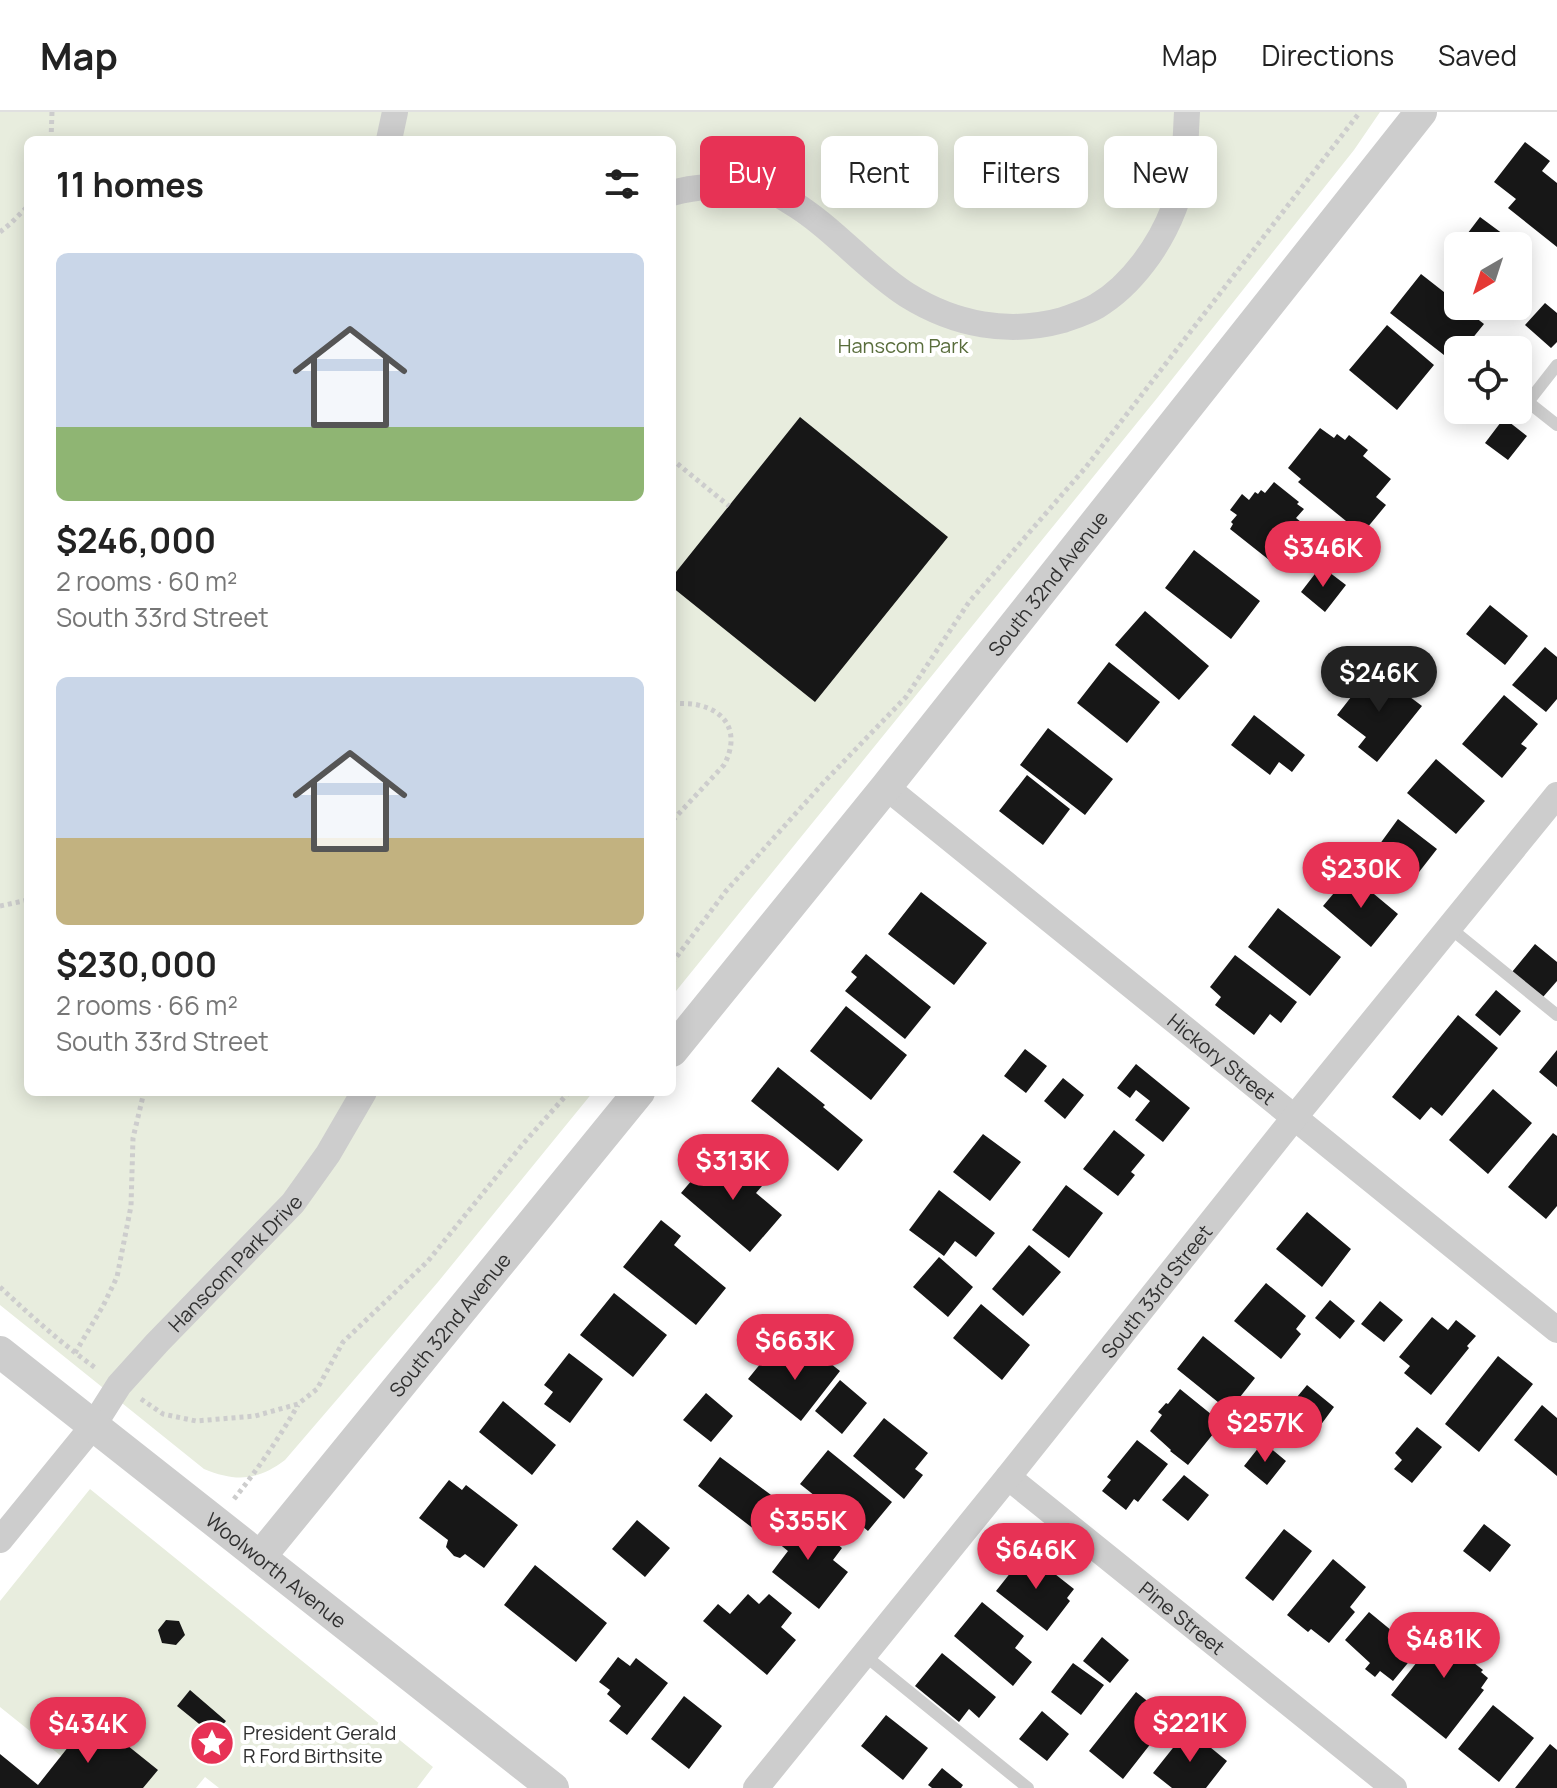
<!DOCTYPE html>
<html lang="en">
<head>
<meta charset="utf-8">
<style>
  body { margin:0; font-family:Manrope,sans-serif; background:#f2f2f2; color:#222; height:100vh; display:flex; flex-direction:column; font-size:30px; white-space:nowrap }
  * { box-sizing:border-box; margin:0 }
  p { font-size:26px; color:#767676 }
  .icon { flex:none; width:44px; height:44px; fill:none; stroke:currentColor; stroke-width:2; stroke-linecap:round; stroke-linejoin:round }
  .map { position:relative; flex:1; overflow:hidden }
  .side { position:absolute; left:24px; top:24px; width:652px; height:960px; display:flex; flex-direction:column; background:#fff; border-radius:12px; box-shadow:0 4px 20px #0003 }
  .side>* { flex:none }
  .hud { position:absolute; left:700px; top:24px; width:736px; height:72px; display:flex; gap:16px }
  .needle { width:52px; rotate:219deg }
  .buttons { position:absolute; left:1444px; top:120px; display:grid; gap:16px }
  .buttons a { display:grid; place-items:center; width:88px; height:88px; border-radius:12px; background:#fff; box-shadow:0 4px 20px #0003; font-size:40px }
  .price { position:absolute; translate:-50% -68px; padding:0 18px; border-radius:28px; background:#e73255; color:#fff; font-size:26px; line-height:52px; filter:drop-shadow(0 2px 4px #0008) }
  .price::after { content:''; position:absolute; left:50%; top:48px; width:24px; height:18px; margin-left:-12px; background:inherit; clip-path:polygon(0 0,100% 0,50% 100%) }
  .price.active { background:#222; color:#fff }
  ul { padding:0; list-style:none }
  li { display:grid; align-content:center; gap:16px; height:424px; padding:0 32px }
  li span { display:grid; place-items:center; height:248px; border-radius:12px; color:#555 }
  li>.icon { margin-inline-start:auto }
  span .icon { width:144px; height:144px; fill:#fffc; stroke-width:1 }
  li b { font-size:34px }
  h2 { display:flex; justify-content:space-between; align-items:center; height:96px; padding:0 32px; font-size:34px }
  .tag { padding:0 28px; border-radius:12px; background:#fff; box-shadow:0 4px 20px #0003; font-size:28px; line-height:72px }
  .tag.active { background:#e73255; color:#fff }
  header { display:flex; align-items:center; gap:48px; box-sizing:border-box; height:112px; padding:0 40px; background:#fff; border-bottom:2px solid #e0e0e0 }
  header strong { font-size:38px }
  nav { display:flex; gap:44px; margin-inline-start:auto; font-size:28px }
  .map>svg:first-child { display:block }
  .green { fill:#e8edde }
  .building { fill:#171717 }
  .lines { fill:none; stroke-linecap:round; stroke-linejoin:round }
  .path { stroke:#cdcdcd; stroke-width:5; stroke-dasharray:4 4; stroke-linecap:butt }
  .service { stroke:#cdcdcd; stroke-width:12 }
  .minor { stroke:#cdcdcd; stroke-width:26 }
  .tertiary { stroke:#cdcdcd; stroke-width:32 }
  .labels { text-anchor:middle; dominant-baseline:central; stroke-width:8; stroke-linejoin:round; paint-order:stroke }
  .park-label { font-size:20px; fill:#596d3c; stroke:#fff }
  .street-label { font-size:20px; fill:#303030; stroke:#fff }
  .poi-label { font-size:20px; fill:#303030; stroke:#fff; text-anchor:start }
</style>
</head>
<body>
<header>
<strong>Map</strong>
<nav><a>Map</a><a>Directions</a><a>Saved</a></nav>
</header>
<div class="map">
<svg width="1557" height="1676" viewBox="0 0 1557 1676">
  <rect width="100%" height="100%" fill="#fff"/>
  <path class="green" d="M0,0H1380L1354,38L1158,285L672,884V28H28V980H593L438,1170L285,1348C257,1369 236,1370 204,1357L0,1193Z
    M90,1377L433,1655L417,1676H219L205,1665L196,1676H101L0,1595V1489Z"/>
  <path class="building" d="M1525,30L1550,49L1542,59L1557,71V135L1508,96L1516,87L1494,70Z
    M1480,105L1530,142L1518,158V134H1458Z
    M1421,162L1458,191V194H1461L1484,212L1463,238H1458V244L1453,250L1390,201Z
    M1545,191L1557,201V230L1551,236L1525,213Z
    M1387,213L1434,253L1397,298L1349,258Z
    M800,305L948,425L815,590L672,475V465Z
    M1504,306L1527,324L1508,348L1485,331Z
    M1320,316L1334,326L1337,322L1345,328L1349,323L1368,338L1363,344L1391,367L1376,385L1386,393L1362,422L1298,370L1301,367L1288,356Z
    M1274,370L1299,390L1297,392L1304,397L1296,406L1301,410L1289,426L1296,432L1278,455L1230,417L1233,412L1231,410L1237,403L1230,398L1242,382L1249,388L1255,380L1258,382L1261,378L1265,381Z
    M1194,438L1260,489L1231,527L1165,476Z
    M1321,454L1346,473L1325,500L1301,480Z
    M1490,493L1528,524L1505,553L1466,522Z
    M1145,499L1209,554L1179,588L1115,533Z
    M1545,535L1557,545V587L1546,600L1512,573Z
    M1109,550L1160,590L1127,631L1077,591Z
    M1373,557L1422,594L1377,650L1358,635L1366,625L1337,603Z
    M1504,583L1538,612L1521,632L1527,636L1502,666L1462,632Z
    M1254,603L1305,643L1292,660L1279,650L1270,663L1231,633Z
    M1048,616L1113,667L1085,703L1020,653Z
    M1436,647L1485,689L1456,722L1407,681Z
    M1027,663L1070,697L1043,733L999,699Z
    M1398,707L1437,737L1412,769L1374,740Z
    M1350,762L1398,802L1371,835L1323,794Z
    M921,780L987,831L954,873L888,822Z
    M1278,796L1341,845L1310,884L1248,835Z
    M1535,832L1557,850V869L1543,885L1512,860Z
    M866,842L931,895L905,927L845,879L857,865L851,860Z
    M1235,843L1297,890L1281,911L1270,902L1254,923L1215,893L1221,885L1210,875Z
    M1496,878L1521,899L1500,924L1475,903Z
    M846,894L907,943L871,988L810,939Z
    M1458,903L1498,936L1442,1004L1431,995L1420,1008L1392,985Z
    M1025,937L1047,954L1026,981L1004,964Z
    M1557,938V975L1539,960Z
    M1136,952L1190,996L1163,1030L1135,1008L1150,989L1136,978L1130,986L1117,976Z
    M778,955L825,993L823,995L863,1028L838,1059L751,989Z
    M1063,966L1084,983L1065,1007L1044,989Z
    M1493,977L1532,1011L1488,1062L1449,1028Z
    M1114,1018L1145,1043L1131,1060L1135,1063L1118,1084L1083,1057Z
    M1553,1021L1557,1024V1094L1546,1107L1508,1075Z
    M983,1022L1021,1050L990,1089L953,1060Z
    M728,1045L762,1074L756,1081L782,1103L750,1140L681,1081L709,1048L718,1055Z
    M1066,1073L1103,1101L1069,1146L1032,1118Z
    M939,1078L995,1121L976,1145L955,1129L944,1144L909,1118Z
    M1307,1100L1351,1137L1322,1175L1276,1137Z
    M661,1108L681,1124L674,1133L726,1176L696,1213L623,1155Z
    M1029,1133L1061,1160L1023,1204L992,1177Z
    M939,1145L973,1175L948,1205L913,1175Z
    M1266,1171L1306,1204L1296,1217L1301,1222L1281,1247L1234,1209Z
    M614,1181L667,1223L633,1265L580,1223Z
    M1330,1188L1355,1209L1340,1227L1315,1206Z
    M1380,1189L1403,1208L1384,1230L1361,1212Z
    M981,1192L1030,1233L1002,1268L953,1226Z
    M1432,1205L1448,1218L1456,1208L1476,1224L1467,1234L1469,1236L1431,1283L1404,1261L1410,1254L1399,1245Z
    M1203,1224L1255,1266L1229,1299L1177,1257Z
    M811,1236L840,1259L801,1309L748,1267L769,1241L793,1259Z
    M569,1241L603,1267L570,1311L544,1292L553,1280L544,1273Z
    M1498,1244L1533,1272L1479,1340L1445,1312Z
    M840,1268L867,1291L842,1322L815,1299Z
    M1307,1273L1334,1295L1320,1314L1292,1291Z
    M1180,1277L1222,1311L1188,1353L1170,1339L1171,1338L1150,1319L1162,1303L1158,1300L1166,1291L1168,1292Z
    M706,1281L733,1304L711,1330L683,1308Z
    M503,1289L556,1333L532,1363L479,1320Z
    M1542,1293L1557,1306V1364L1514,1328Z
    M884,1306L928,1341L915,1357L923,1363L904,1387L853,1344Z
    M1417,1315L1442,1335L1412,1371L1394,1357L1402,1348L1395,1341Z
    M1137,1328L1168,1352L1138,1390L1134,1387L1126,1398L1102,1379L1111,1368L1107,1365Z
    M1263,1330L1286,1349L1267,1373L1244,1354Z
    M828,1338L892,1390L868,1419L839,1395L835,1400L800,1372Z
    M720,1345L782,1391L759,1421L698,1374Z
    M1184,1363L1209,1383L1188,1409L1162,1388Z
    M449,1368L462,1378L466,1373L518,1413L484,1456L465,1442L460,1446L454,1444L446,1435L448,1428L419,1406Z
    M783,1403L814,1428L821,1419L842,1436L833,1448L848,1460L819,1497L772,1460L788,1439L767,1422Z
    M637,1408L670,1436L645,1465L612,1437Z
    M1484,1412L1511,1433L1490,1460L1463,1439Z
    M1284,1417L1312,1439L1273,1489L1245,1466Z
    M1027,1440L1074,1477L1067,1486L1070,1489L1047,1519L996,1479Z
    M1333,1447L1366,1475L1350,1495L1355,1500L1329,1531L1311,1517L1308,1520L1287,1503Z
    M535,1453L607,1511L576,1550L504,1493Z
    M748,1482L759,1492L769,1482L792,1501L781,1515L796,1528L767,1563L703,1509L718,1492L730,1502Z
    M982,1490L1024,1524L1015,1536L1032,1550L1013,1574L954,1524Z
    M1369,1500L1403,1528L1404,1525L1408,1529L1411,1525L1420,1532L1415,1539L1417,1540L1393,1569L1380,1559L1375,1565L1365,1557L1370,1551L1345,1528Z
    M1454,1503L1477,1522L1471,1530L1481,1540L1474,1551L1483,1558L1481,1560L1488,1566L1481,1576L1484,1578L1446,1627L1391,1583Z
    M166,1508L179,1509L185,1523L176,1533L162,1531L158,1518Z
    M1102,1525L1129,1548L1110,1571L1083,1549Z
    M942,1541L996,1585L979,1606L969,1597L959,1610L915,1574Z
    M618,1545L630,1554L636,1546L668,1571L627,1623L609,1609L621,1594L607,1582L610,1578L599,1570Z
    M1073,1551L1104,1573L1081,1603L1051,1580Z
    M190,1578L226,1609L214,1624L177,1594Z
    M1136,1580L1170,1607L1123,1667L1089,1639Z
    M684,1584L722,1614L689,1657L651,1627Z
    M1493,1593L1534,1626L1499,1670L1458,1637Z
    M1042,1599L1069,1622L1047,1649L1019,1627Z
    M886,1603L928,1636L903,1668L861,1634Z
    M92,1605L158,1658L143,1676H0V1642L38,1673Z
    M1188,1617L1227,1649L1206,1676H1172L1153,1661Z
    M1550,1632L1557,1638V1676H1515Z
    M942,1656L963,1673L961,1676H932L928,1673Z"/>
  <g class="lines">
    <path class="path" d="M51,28L52,0
      M0,120L10,112L28,94
      M672,352L674,349L729,394
      M672,591C681,592 690,591 698,593C730,600 739,625 724,653L672,709
      M0,794L28,788
      M672,851L726,779L824,670L906,585L969,490L1086,355L1360,0
      M0,1175C31,1204 62,1232 97,1257
      M75,1241L103,1194L117,1165L131,1094L133,1026L144,980
      M141,1287L163,1302L196,1309L255,1304L298,1292L317,1277L343,1230L428,1149L522,1033L569,980
      M234,1387C258,1357 279,1326 298,1293"/>
    <path class="service" d="M1557,253L1528,290L1557,313
      M1450,816L1557,903
      M863,1542L1028,1676"/>
    <g class="minor">
      <path d="M389,28L395,0"/>
      <path d="M672,81C696,74 719,74 744,75C749,75 757,74 762,75C771,77 781,84 789,89C832,114 865,156 907,183C955,213 1009,223 1063,208C1074,204 1087,200 1097,194C1132,173 1160,133 1174,96C1186,66 1185,32 1187,0"/>
      <path id="s1" d="M886,675L1557,1218"/>
      <path id="s2" d="M1008,1365L1394,1676"/>
      <path id="s3" d="M0,1428L93,1314L119,1273L157,1231L293,1091L328,1042L364,980"/>
      <path id="s4" d="M756,1676L1008,1365L1294,1006L1557,683"/>
    </g>
    <g class="tertiary">
      <path id="s5" d="M672,939L886,675L1421,0"/>
      <path id="s6" d="M0,1240L553,1676"/>
      <path id="s7" d="M260,1445L639,980"/>
    </g>
  </g>
  <defs>
    <g id="sight-disc" transform="scale(2.3)"><circle r="9.5" fill="#e73255" stroke="#fff"/><path d="M0-6L1.8-2.2L6-1.7L2.9 1.2L3.7 5.4L0 3.3L-3.7 5.4L-2.9 1.2L-6-1.7L-1.8-2.2Z" fill="#fff"/></g>
  </defs>
  <g fill-rule="evenodd">
    <use href="#sight-disc" x="212" y="1631"/>
  </g>
  <g class="labels">
    <g class="park-label">
      <text x="903" y="233">Hanscom Park</text>
    </g>
    <g class="street-label">
      <text stroke="none"><textPath href="#s5" startOffset="600">South 32nd Avenue</textPath></text>
      <text stroke="none"><textPath href="#s1" startOffset="432">Hickory Street</textPath></text>
      <text stroke="none"><textPath href="#s3" startOffset="364">Hanscom Park Drive</textPath></text>
      <text stroke="none"><textPath href="#s4" startOffset="638">South 33rd Street</textPath></text>
      <text stroke="none"><textPath href="#s7" startOffset="300">South 32nd Avenue</textPath></text>
      <text stroke="none"><textPath href="#s6" startOffset="352">Woolworth Avenue</textPath></text>
      <text stroke="none"><textPath href="#s2" startOffset="224">Pine Street</textPath></text>
    </g>
    <g class="poi-label">
      <text x="243" y="1620">President Gerald<tspan x="243" dy="23">R Ford Birthsite</tspan></text>
    </g>
  </g>
</svg>
<div class="buttons">
<a><svg class="needle" viewBox="-14 -14 28 28"><path d="M0-13l5 13h-10z" fill="#e53935"/><path d="M0 13l5-13h-10z" fill="#767676"/></svg></a>
<a><svg class="icon" aria-label="locate" viewBox="0 0 24 24"><circle cx="12" cy="12" r="6"/><path d="M12 2v4M12 18v4M2 12h4M18 12h4"/></svg></a>
</div>
<b class="price" style="left:1323px;top:477px">$346K</b>
<b class="price active" style="left:1379px;top:602px">$246K</b>
<b class="price" style="left:1361px;top:798px">$230K</b>
<b class="price" style="left:733px;top:1090px">$313K</b>
<b class="price" style="left:795px;top:1270px">$663K</b>
<b class="price" style="left:1265px;top:1352px">$257K</b>
<b class="price" style="left:808px;top:1450px">$355K</b>
<b class="price" style="left:1036px;top:1479px">$646K</b>
<b class="price" style="left:1444px;top:1568px">$481K</b>
<b class="price" style="left:1190px;top:1652px">$221K</b>
<b class="price" style="left:88px;top:1653px">$434K</b>
<div class="hud">
<a class="tag active">Buy</a>
<a class="tag">Rent</a>
<a class="tag">Filters</a>
<a class="tag">New</a>
</div>
<section class="side">
<h2>11 homes<svg class="icon" aria-label="filters" viewBox="0 0 24 24"><path d="M4 7h16M4 17h16"/><circle cx="9" cy="7" r="2"/><circle cx="15" cy="17" r="2"/></svg></h2>
<ul>
<li><span style="background:linear-gradient(#c9d6e8 70%,#8fb573 0)"><svg class="icon" aria-label="home" viewBox="0 0 24 24"><path d="M3 11l9-7 9 7M6 9v11h12V9"/></svg></span><div><b>$246,000</b><p>2 rooms · 60 m²</p><p>South 33rd Street</p></div></li>
<li><span style="background:linear-gradient(#c9d6e8 65%,#c2b280 0)"><svg class="icon" aria-label="home" viewBox="0 0 24 24"><path d="M3 11l9-7 9 7M6 9v11h12V9"/></svg></span><div><b>$230,000</b><p>2 rooms · 66 m²</p><p>South 33rd Street</p></div></li>
</ul>
</section>
</div>
</body>
</html>
